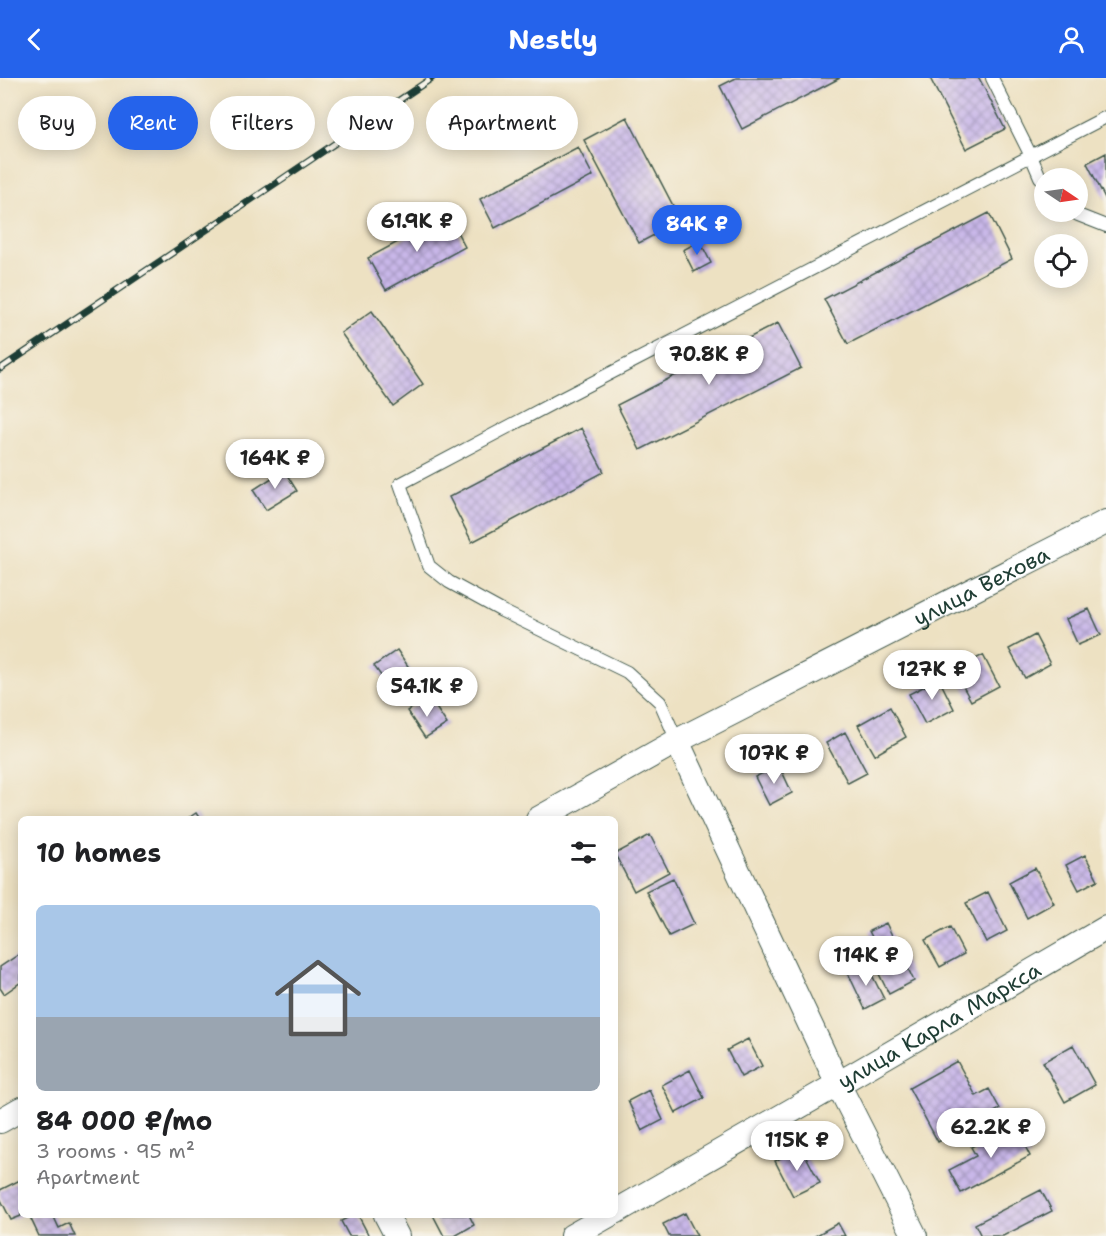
<!DOCTYPE html>
<html lang="en">
<head>
<meta charset="utf-8">
<style>
  body { margin:0; font-family:"Shantell Sans",sans-serif; background:#f6f6f6; color:#202124; height:100vh; display:flex; flex-direction:column; font-size:22px; white-space:nowrap }
  * { box-sizing:border-box; margin:0 }
  p { font-size:20px; color:#757577 }
  .icon { flex:none; width:33px; height:33px; fill:none; stroke:currentColor; stroke-width:2; stroke-linecap:round; stroke-linejoin:round }
  .map { position:relative; flex:1; overflow:hidden }
  .panel { position:absolute; left:18px; top:738px; width:600px; height:402px; display:flex; flex-direction:column; background:#fff; border-radius:9px; box-shadow:0 3px 15px #0003 }
  .panel>* { flex:none }
  .hud { position:absolute; left:18px; top:18px; width:600px; height:54px; display:flex; gap:12px }
  .needle { width:39px; rotate:103deg }
  .fabs { position:absolute; left:1034px; top:90px; display:grid; gap:12px }
  .fabs a { display:grid; place-items:center; width:54px; height:54px; border-radius:50%; background:#fff; box-shadow:0 3px 15px #0003; font-size:30px }
  .price { position:absolute; translate:-50% -51px; padding:0 14px; border-radius:21px; background:#fff; color:#222; font-size:20px; line-height:39px; filter:drop-shadow(0 2px 3px #0008) }
  .price::after { content:''; position:absolute; left:50%; top:36px; width:18px; height:14px; margin-left:-9px; background:inherit; clip-path:polygon(0 0,100% 0,50% 100%) }
  .price.current { background:#2563eb; color:#fff }
  ul { padding:0; list-style:none }
  li { display:grid; align-content:center; gap:12px; height:318px; padding:0 18px }
  li+li { border-top:2px solid #e0e0e0 }
  li span { display:grid; place-items:center; height:186px; border-radius:9px; color:#555 }
  li>.icon { margin-inline-start:auto }
  span .icon { width:108px; height:108px; fill:#fffc; stroke-width:1 }
  li b { font-size:26px }
  h2 { display:flex; justify-content:space-between; align-items:center; height:72px; padding:0 18px; font-size:26px }
  .pill { padding:0 21px; border-radius:27px; background:#fff; box-shadow:0 3px 15px #0003; font-size:21px; line-height:54px }
  .pill.current { background:#2563eb; color:#fff }
  header { display:flex; justify-content:space-between; align-items:center; height:78px; padding:0 18px; background:#2563eb; color:#fff; font-size:27px; font-weight:700 }
  .map>svg:first-child { display:block }
  .building { fill:url(#building-cross-hatch) }
  .lines { fill:none; stroke-linecap:round; stroke-linejoin:round }
  .service-casing { stroke:#3e5649; stroke-width:14 }
  .minor-casing { stroke:#3e5649; stroke-width:26 }
  .service { stroke:#fff; stroke-width:12 }
  .minor { stroke:#fff; stroke-width:24 }
  .rail-casing { stroke:#1f3d34; stroke-width:7 }
  .rail { stroke:#f7f3e8; stroke-width:4.5; stroke-dasharray:14; stroke-linecap:butt }
  .labels { text-anchor:middle; dominant-baseline:central; stroke-width:6; stroke-linejoin:round; paint-order:stroke }
  .street-label { font-size:22px; fill:#1f3d34; stroke:#f7f3e8 }
</style>
</head>
<body>
<header><svg class="icon" aria-label="back" viewBox="0 0 24 24"><path d="M15 5l-7 7 7 7"/></svg>Nestly<svg class="icon" aria-label="person" viewBox="0 0 24 24"><circle cx="12" cy="8" r="4"/><path d="M4 21q1-7 8-7t8 7"/></svg></header>
<div class="map">
<svg width="1106" height="1158" viewBox="0 0 1106 1158">
  <defs>
    <pattern id="building-cross-hatch" width="8" height="8" patternUnits="userSpaceOnUse" patternTransform="scale(1.5)"><rect width="8" height="8" fill="#c9b7e9"/><path d="M0 0l8 8M0 8l8-8" fill="none" stroke="#a396be"/></pattern>
  </defs>
  <rect width="100%" height="100%" fill="#f7f3e8"/>
  <filter id="ink" filterUnits="userSpaceOnUse"><feTurbulence type="fractalNoise" baseFrequency=".0167" numOctaves="2"/><feDisplacementMap in="SourceGraphic" scale="12" xChannelSelector="R" yChannelSelector="G"/><feConvolveMatrix kernelMatrix="1 2 1 2 8 2 1 2 1" color-interpolation-filters="sRGB"/></filter>
  <filter id="wash" filterUnits="userSpaceOnUse"><feTurbulence type="fractalNoise" baseFrequency=".008" numOctaves="4" result="noise"/><feDisplacementMap in="SourceGraphic" scale="24" xChannelSelector="R" yChannelSelector="G"/><feGaussianBlur stdDeviation="1.35" result="paint"/><feColorMatrix in="noise" values="0 0 0 0 0 0 0 0 0 0 0 0 0 0 0 0 0 1.4 0 .05"/><feComposite in="paint" operator="in"/></filter>
  <g filter="url(#wash)">
    <rect width="100%" height="100%" fill="#ede1c2"/>
    <g id="blocks">
      <path class="building" d="M736,0H840L742,51L720,8Z
        M930,0H979L1005,51L966,71Z
        M627,39L681,143L639,165L584,62Z
        M578,69L593,98L495,150L480,121Z
        M1106,75V122L1087,85Z
        M989,135L1012,181L848,266L824,221Z
        M448,137L465,169L386,212L368,180Z
        M700,163L711,185L694,194L683,172Z
        M372,233L423,306L393,328L341,255Z
        M778,245L801,290L640,372L617,327Z
        M581,350L604,394L472,464L449,419Z
        M284,392L297,413L266,432L253,412Z
        M1089,531L1101,557L1078,567L1066,541Z
        M1035,557L1050,586L1025,600L1009,571Z
        M397,572L414,597L392,613L374,588Z
        M983,577L999,608L971,623L954,592Z
        M939,601L954,631L925,646L909,616Z
        M429,619L447,646L425,660L407,633Z
        M890,629L906,659L875,677L858,647Z
        M845,654L867,695L848,705L826,665Z
        M779,687L792,715L769,727L755,699Z
        M196,735L200,741H187Z
        M650,757L669,794L634,813L615,776Z
        M1085,777L1098,802L1079,812L1066,787Z
        M1035,790L1054,825L1027,840L1009,804Z
        M673,800L694,846L669,858L646,813Z
        M988,814L1007,853L986,864L966,825Z
        M886,845L914,903L889,916L872,882L881,877L869,853Z
        M950,849L964,876L940,889L925,862Z
        M21,875V904L4,916L0,910V889Z
        M867,887L884,921L865,931L848,895Z
        M748,961L762,988L741,999L727,972Z
        M1073,967L1095,1007L1065,1024L1043,984Z
        M957,983L976,1018L989,1011L1000,1031L938,1064L909,1010Z
        M690,992L704,1020L676,1035L662,1007Z
        M649,1012L663,1042L642,1053L628,1023Z
        M1014,1046L1030,1078L961,1115L949,1092L976,1078L971,1069Z
        M801,1069L820,1105L793,1118L775,1083Z
        M20,1102L21,1105V1138L11,1142L0,1120V1112Z
        M1041,1112L1052,1133L1003,1158H981L975,1146Z
        M685,1135L697,1158H669L663,1146Z
        M29,1137H53L59,1150L69,1145L75,1158H39Z
        M353,1137H358L369,1158H349L341,1143Z
        M433,1137H469L474,1147L455,1158H444Z
        M838,1145L845,1158H815Z"/>
    </g>
  </g>
  <g filter="url(#ink)">
    <use href="#blocks" fill-opacity="0" stroke="#3e5649" stroke-width="1.5"/>
    <g class="lines">
      <g class="service-casing">
        <path id="service" d="M992,0L1031,78L1040,99L1044,103
          M1074,134L1078,137L1106,148
          M677,663L660,624L627,594L502,533L449,504L429,488L400,406L555,324L1106,39"/>
      </g>
      <g class="minor-casing">
        <g id="minor">
          <path d="M677,663L838,1006L915,1158"/>
          <path id="s1" d="M538,741L677,663L1106,444"/>
          <path d="M0,1043L21,1031"/>
          <path id="s2" d="M615,1134L838,1006L1106,850"/>
          <path d="M386,1137L397,1158"/>
          <path d="M572,1158L609,1137"/>
        </g>
      </g>
      <use href="#service" class="service"/>
      <use href="#minor" class="minor"/>
      <g class="rail-casing">
        <path id="rail" d="M0,291L432,0"/>
      </g>
      <use href="#rail" class="rail"/>
    </g>
  </g>
  <g class="labels">
    <g class="street-label">
      <text stroke="none"><textPath href="#s1" startOffset="501">улица Вехова</textPath></text>
      <text stroke="none"><textPath href="#s2" startOffset="374">улица Карла Маркса</textPath></text>
    </g>
  </g>
</svg>
<div class="fabs">
<a><svg class="needle" viewBox="-14 -14 28 28"><path d="M0-13l5 13h-10z" fill="#e53935"/><path d="M0 13l5-13h-10z" fill="#757577"/></svg></a>
<a><svg class="icon" aria-label="locate" viewBox="0 0 24 24"><circle cx="12" cy="12" r="6"/><path d="M12 2v4M12 18v4M2 12h4M18 12h4"/></svg></a>
</div>
<b class="price" style="left:417px;top:175px">61.9K ₽</b>
<b class="price current" style="left:697px;top:178px">84K ₽</b>
<b class="price" style="left:709px;top:308px">70.8K ₽</b>
<b class="price" style="left:275px;top:412px">164K ₽</b>
<b class="price" style="left:932px;top:623px">127K ₽</b>
<b class="price" style="left:427px;top:640px">54.1K ₽</b>
<b class="price" style="left:774px;top:707px">107K ₽</b>
<b class="price" style="left:866px;top:909px">114K ₽</b>
<b class="price" style="left:991px;top:1081px">62.2K ₽</b>
<b class="price" style="left:797px;top:1094px">115K ₽</b>
<div class="hud">
<a class="pill">Buy</a>
<a class="pill current">Rent</a>
<a class="pill">Filters</a>
<a class="pill">New</a>
<a class="pill">Apartment</a>
</div>
<section class="panel">
<h2>10 homes<svg class="icon" aria-label="filters" viewBox="0 0 24 24"><path d="M4 7h16M4 17h16"/><circle cx="9" cy="7" r="2"/><circle cx="15" cy="17" r="2"/></svg></h2>
<ul>
<li><span style="background:linear-gradient(#a9c7e8 60%,#9aa5b1 0)"><svg class="icon" aria-label="home" viewBox="0 0 24 24"><path d="M3 11l9-7 9 7M6 9v11h12V9"/></svg></span><div><b>84 000 ₽/mo</b><p>3 rooms · 95 m²</p><p>Apartment</p></div></li>
</ul>
</section>
</div>
</body>
</html>
